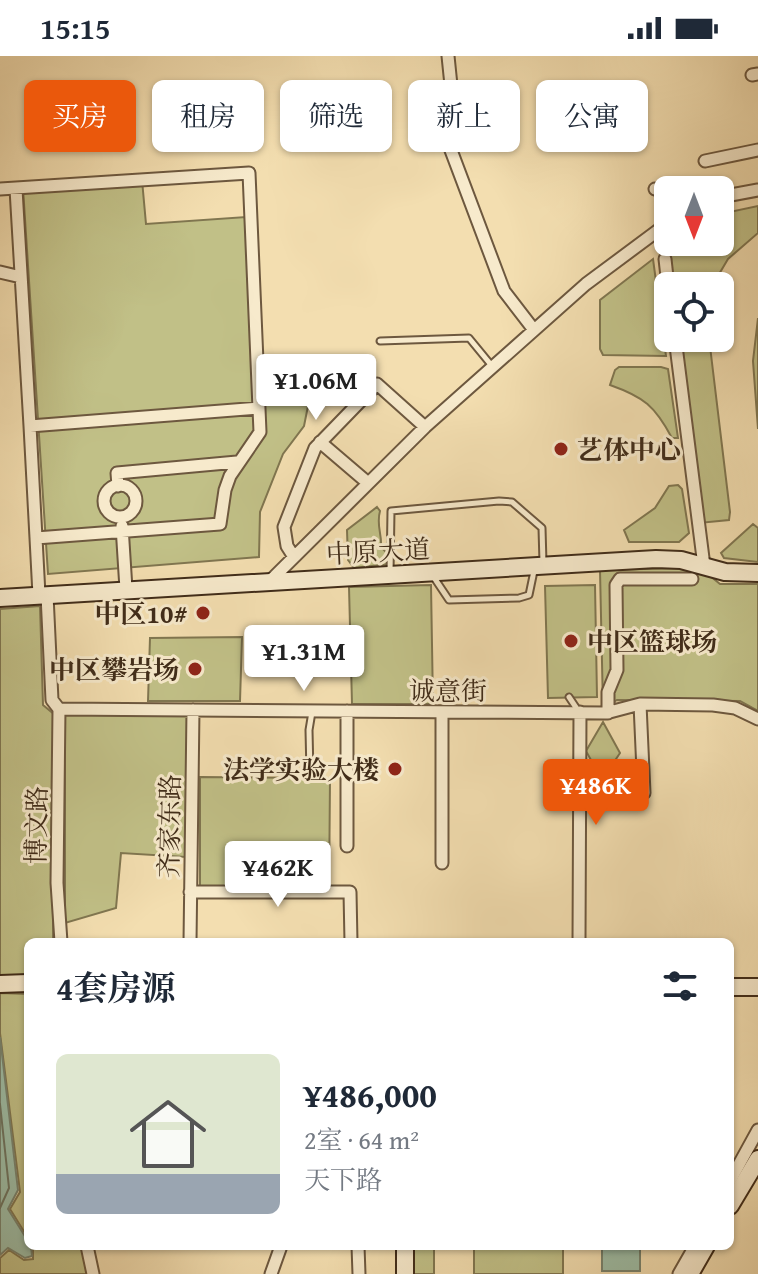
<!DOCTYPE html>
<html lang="zh">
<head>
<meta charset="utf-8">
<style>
  body { margin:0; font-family:"Gentium Book Plus","Noto Serif SC",serif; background:#f2f2f3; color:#1f2937; height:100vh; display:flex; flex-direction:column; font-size:30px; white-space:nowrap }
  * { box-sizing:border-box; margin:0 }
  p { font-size:26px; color:#747a83 }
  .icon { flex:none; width:44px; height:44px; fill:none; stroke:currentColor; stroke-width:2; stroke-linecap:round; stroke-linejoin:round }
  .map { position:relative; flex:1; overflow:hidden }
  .side { position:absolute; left:24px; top:882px; width:710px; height:312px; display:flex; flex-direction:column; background:#fff; border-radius:12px; box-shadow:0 2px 6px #0004 }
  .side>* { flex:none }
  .top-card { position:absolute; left:24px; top:24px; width:710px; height:72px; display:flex; gap:16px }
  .needle { width:52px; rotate:180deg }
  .fabs { position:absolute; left:654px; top:120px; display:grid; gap:16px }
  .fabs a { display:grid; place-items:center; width:80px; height:80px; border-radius:12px; background:#fff; box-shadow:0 2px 6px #0004; font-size:40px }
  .price { position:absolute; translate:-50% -68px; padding:0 18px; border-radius:8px; background:#fff; color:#222; font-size:26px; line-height:52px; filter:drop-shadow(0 2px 4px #0008) }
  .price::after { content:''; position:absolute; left:50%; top:48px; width:24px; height:18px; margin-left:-12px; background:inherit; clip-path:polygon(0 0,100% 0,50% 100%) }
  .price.current { background:#ea580c; color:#fff }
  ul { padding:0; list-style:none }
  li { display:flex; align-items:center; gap:24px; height:200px; padding:0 32px }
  li span { display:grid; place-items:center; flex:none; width:224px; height:160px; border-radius:12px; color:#555 }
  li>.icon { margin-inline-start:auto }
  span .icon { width:96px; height:96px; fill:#fffc; stroke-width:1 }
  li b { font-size:34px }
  h2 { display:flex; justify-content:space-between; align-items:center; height:96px; padding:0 32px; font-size:34px }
  .pill { padding:0 28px; border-radius:12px; background:#fff; box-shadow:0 2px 6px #0004; font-size:28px; line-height:72px }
  .pill.current { background:#ea580c; color:#fff }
  .status { display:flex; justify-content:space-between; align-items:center; height:56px; padding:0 40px; background:#fff; direction:ltr }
  .status svg { height:22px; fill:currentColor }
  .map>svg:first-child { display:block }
  .green { fill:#c1c087; stroke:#807650; stroke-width:2 }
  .water { fill:#9dbda6; stroke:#78836e; stroke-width:2 }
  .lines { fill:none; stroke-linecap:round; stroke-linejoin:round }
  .shore { stroke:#6e7460; stroke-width:2 }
  .lane-casing { stroke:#6d583f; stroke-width:9 }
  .street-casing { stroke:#6d583f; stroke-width:15 }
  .secondary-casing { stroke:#402c19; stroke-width:20 }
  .lane { stroke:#f7eacc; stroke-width:5 }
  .street { stroke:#f7eacc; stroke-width:11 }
  .secondary { stroke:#f7eacc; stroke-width:16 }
  .poi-dot { fill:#8f2418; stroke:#f7eacc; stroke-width:3 }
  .labels { text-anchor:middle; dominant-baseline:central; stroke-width:6; stroke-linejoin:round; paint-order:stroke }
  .poi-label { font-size:26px; font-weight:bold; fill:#402c19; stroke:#f7eacc; text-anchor:end }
  .street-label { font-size:26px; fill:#402c19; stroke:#f7eacc }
</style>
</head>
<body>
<div class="status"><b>15:15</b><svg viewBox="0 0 49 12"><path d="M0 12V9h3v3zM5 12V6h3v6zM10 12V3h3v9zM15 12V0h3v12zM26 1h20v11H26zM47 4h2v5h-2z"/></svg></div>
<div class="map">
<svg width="758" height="1218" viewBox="0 0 758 1218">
  <rect width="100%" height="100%" fill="#f3deb0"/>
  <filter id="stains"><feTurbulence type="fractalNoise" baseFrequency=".0025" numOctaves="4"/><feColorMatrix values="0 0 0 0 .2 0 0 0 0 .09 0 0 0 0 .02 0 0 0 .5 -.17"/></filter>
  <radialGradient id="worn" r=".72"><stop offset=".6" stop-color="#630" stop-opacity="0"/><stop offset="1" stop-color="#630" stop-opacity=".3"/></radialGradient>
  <path class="green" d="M142,124L146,168L246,161L267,344L309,345L304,370L283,398L260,456L259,501L48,518L23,132Z
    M758,150V177L728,203L712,230H669L664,191L670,186H720V158Z
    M653,203L666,300L603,299L600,293V244Z
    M758,262V373L753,305Z
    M675,282H709L730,456L729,464L699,467Z
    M619,311H661L668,313L678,382H672C655,350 644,341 610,329L615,314Z
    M678,429L682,433L689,477L679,486H629L624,474L655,452L669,430Z
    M377,451L380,455C376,469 382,477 381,491L388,498L389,508L354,512L348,504L347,474Z
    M753,468L758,472V506L724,502L721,497Z
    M688,512L709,519L720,528H758V655L740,645L617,644L603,652L600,514Z
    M431,529L433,648H352L349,531Z
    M595,529L597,641L548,642L545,530Z
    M40,550L43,649L55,659L53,886H28V923L0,922V553Z
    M242,581L240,645H148L150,582Z
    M65,658H188L186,801L121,797L116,852L65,867Z
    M603,666L620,697L602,724L586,695Z
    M200,721L330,722L329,842H200Z
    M0,937L28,938V1182L10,1153L20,1136L0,977Z
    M33,1190H83L89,1218H0V1202L9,1194L24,1204L33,1203Z
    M409,1190H434V1218H409Z
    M474,1190H563V1218H474Z"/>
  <path class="water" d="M0,981L18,1134L8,1153L28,1185V1190H31L32,1200L25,1202L8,1192L0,1199Z
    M602,1190H640V1215H602Z"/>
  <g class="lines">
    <path class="shore" d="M0,1048L9,1132L0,1152"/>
    <g class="lane-casing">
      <path id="lane" d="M380,285L469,282L492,310
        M390,517L391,455L499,445L512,446L542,472L543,507
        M433,520L449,544L519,542L529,539L534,515
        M569,641L579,656
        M310,718L309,674L312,656"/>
    </g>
    <g class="street-casing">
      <path id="street" d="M448,0L452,39
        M752,19L758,18
        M443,73L504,235L534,274
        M705,105L758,94
        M0,133L249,117L260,376L230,420L225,434L220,468L36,482L30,370L259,352
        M16,133L30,370
        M655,133L668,135
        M720,141L758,134
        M665,203L668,230
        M0,216L21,221
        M675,282L704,510
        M320,386L368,427
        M104 445a16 16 0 1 1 32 0a16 16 0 1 1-32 0Z
        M118,430L117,417L237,406
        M122,470L126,533
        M36,482L39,539
        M294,501L287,490L284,471L315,392L377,328L425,371
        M270,525L425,371L586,228L668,167
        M47,539L52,644L59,653L606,657L640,648L713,649L735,652L758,663
        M640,648L644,737
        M59,653L57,827L61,886
        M442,656V807
        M608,657V636L617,614L616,529L620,523H692
        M347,790V655
        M190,836H350L351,886
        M190,886L193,654
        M579,886L580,656
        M730,1125L758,1074
        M87,1190L93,1218
        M358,1190L359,1218
        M271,1218L281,1190
        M679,1218L695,1190"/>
    </g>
    <g class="secondary-casing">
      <path id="secondary" d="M0,542L656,503L681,504L725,516L758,517
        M0,928L28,927
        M730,931H758
        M730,1150L758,1103
        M405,1218V1190
        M690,1218L706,1190"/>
    </g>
    <use href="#lane" class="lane"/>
    <use href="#street" class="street"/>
    <use href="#secondary" class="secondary"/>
  </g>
  <g class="poi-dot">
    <circle cx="561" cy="393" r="8"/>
    <circle cx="203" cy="557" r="8"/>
    <circle cx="571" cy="585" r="8"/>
    <circle cx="195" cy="613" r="8"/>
    <circle cx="395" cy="713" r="8"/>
  </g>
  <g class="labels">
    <g class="poi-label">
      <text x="577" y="393" text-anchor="start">艺体中心</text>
      <text x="187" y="557">中区10#</text>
      <text x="587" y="585" text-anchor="start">中区篮球场</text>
      <text x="179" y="613">中区攀岩场</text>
      <text x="379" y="713">法学实验大楼</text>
    </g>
    <g class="street-label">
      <text transform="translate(378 495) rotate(-3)">中原大道</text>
      <text x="448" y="634">诚意街</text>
      <text transform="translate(36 769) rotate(-89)">博文路</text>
      <text transform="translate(169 770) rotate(-89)">齐家东路</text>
    </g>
  </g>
  <rect width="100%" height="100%" filter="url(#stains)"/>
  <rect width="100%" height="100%" fill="url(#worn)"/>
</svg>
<div class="fabs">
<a><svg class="needle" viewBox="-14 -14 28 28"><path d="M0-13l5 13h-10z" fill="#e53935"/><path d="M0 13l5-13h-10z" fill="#747a83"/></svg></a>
<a><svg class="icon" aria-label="locate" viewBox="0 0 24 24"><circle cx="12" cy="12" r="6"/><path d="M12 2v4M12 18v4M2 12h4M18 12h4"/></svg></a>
</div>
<b class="price" style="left:316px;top:366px">¥1.06M</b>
<b class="price" style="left:304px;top:637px">¥1.31M</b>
<b class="price current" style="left:596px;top:771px">¥486K</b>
<b class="price" style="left:278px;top:853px">¥462K</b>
<div class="top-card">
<a class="pill current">买房</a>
<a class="pill">租房</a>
<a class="pill">筛选</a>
<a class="pill">新上</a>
<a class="pill">公寓</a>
</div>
<section class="side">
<h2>4套房源<svg class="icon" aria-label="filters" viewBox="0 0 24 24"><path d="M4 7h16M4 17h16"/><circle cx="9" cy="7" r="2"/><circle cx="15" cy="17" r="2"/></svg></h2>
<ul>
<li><span style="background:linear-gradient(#dfe7d0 75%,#9aa5b1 0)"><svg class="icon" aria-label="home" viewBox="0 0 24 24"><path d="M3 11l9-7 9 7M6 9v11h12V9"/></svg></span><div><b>¥486,000</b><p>2室 · 64 m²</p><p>天下路</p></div></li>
</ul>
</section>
</div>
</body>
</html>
